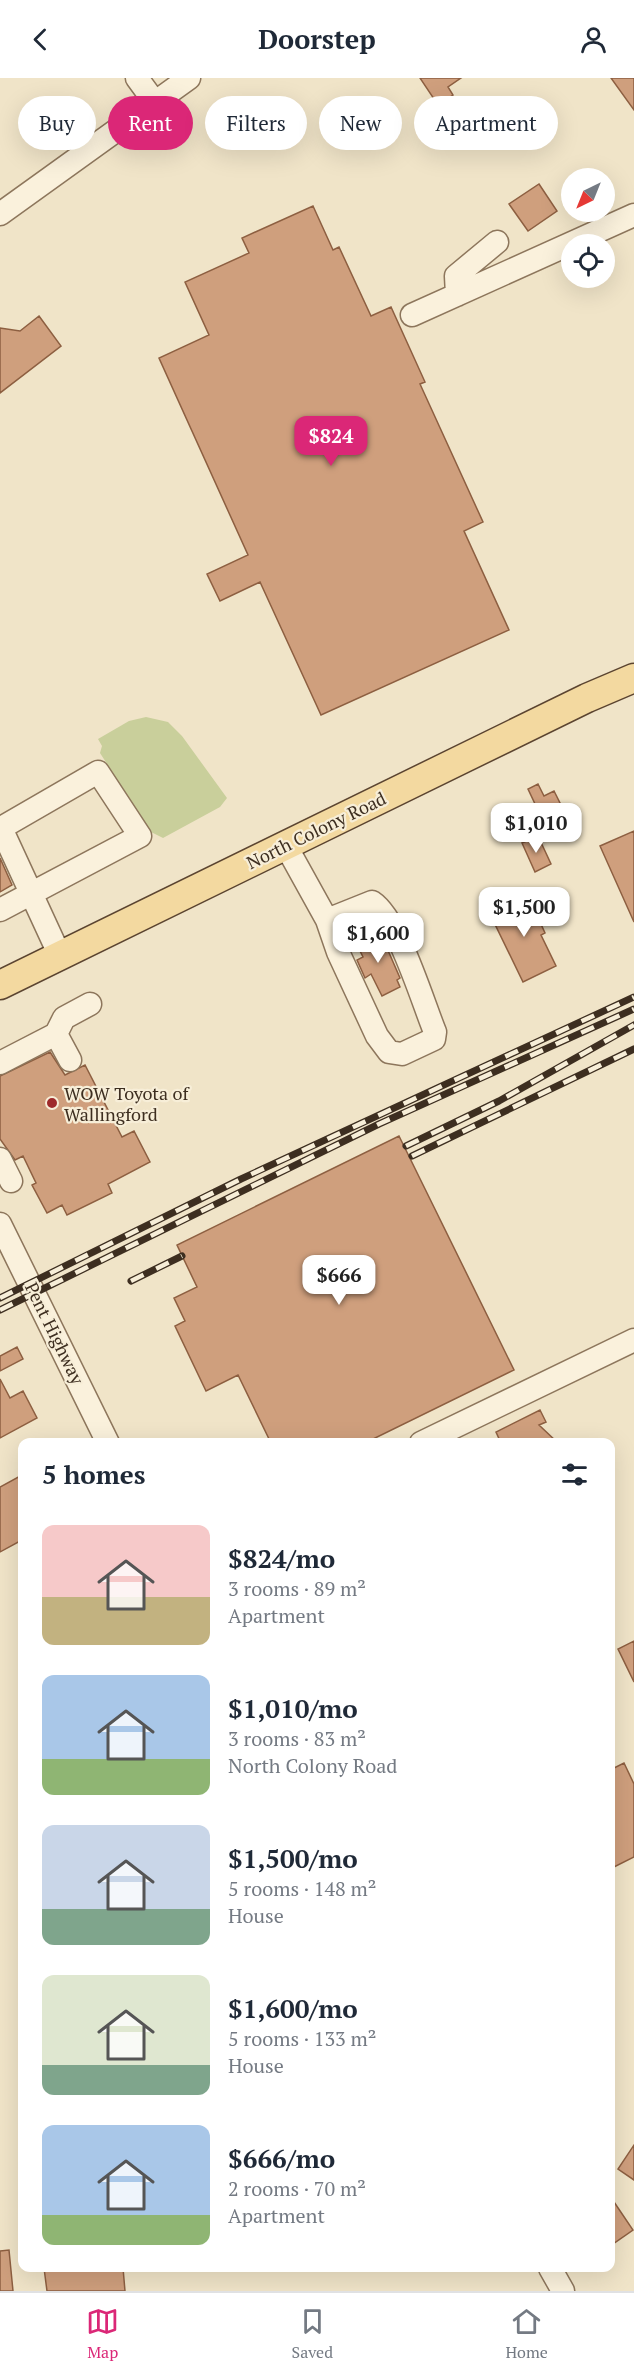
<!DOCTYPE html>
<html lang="en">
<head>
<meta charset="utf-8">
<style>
  body { margin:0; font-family:"PT Serif",serif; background:#f6f6f7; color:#1f2937; height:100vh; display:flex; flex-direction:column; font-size:22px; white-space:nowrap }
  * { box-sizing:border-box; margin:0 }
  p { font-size:20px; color:#747a83 }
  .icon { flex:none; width:33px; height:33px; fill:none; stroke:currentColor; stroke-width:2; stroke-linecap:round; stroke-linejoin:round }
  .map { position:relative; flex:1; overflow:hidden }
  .drawer { position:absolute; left:18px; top:1360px; width:597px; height:834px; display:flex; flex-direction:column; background:#fff; border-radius:12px; box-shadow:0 6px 24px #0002 }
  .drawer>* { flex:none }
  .top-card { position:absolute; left:18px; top:18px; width:598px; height:54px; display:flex; gap:12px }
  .needle { width:39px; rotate:223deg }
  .controls { position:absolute; left:561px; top:90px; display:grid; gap:12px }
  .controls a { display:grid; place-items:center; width:54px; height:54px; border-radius:50%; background:#fff; box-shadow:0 6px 24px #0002; font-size:30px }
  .price { position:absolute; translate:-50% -51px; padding:0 14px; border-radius:12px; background:#fff; color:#222; font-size:20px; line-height:39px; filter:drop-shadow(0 2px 3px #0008) }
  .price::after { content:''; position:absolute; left:50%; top:36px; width:18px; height:14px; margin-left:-9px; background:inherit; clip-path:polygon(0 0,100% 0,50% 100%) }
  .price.current { background:#db2777; color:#fff }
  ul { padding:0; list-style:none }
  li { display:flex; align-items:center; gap:18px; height:150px; padding:0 24px }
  li span { display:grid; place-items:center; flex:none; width:168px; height:120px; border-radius:12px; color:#555 }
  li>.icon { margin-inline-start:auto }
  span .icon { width:72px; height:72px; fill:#fffc; stroke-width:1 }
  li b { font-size:26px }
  h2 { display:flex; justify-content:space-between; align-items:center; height:72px; padding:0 24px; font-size:26px }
  .pill { padding:0 21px; border-radius:27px; background:#fff; box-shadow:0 6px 24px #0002; font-size:21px; line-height:54px }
  .pill.current { background:#db2777; color:#fff }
  header { display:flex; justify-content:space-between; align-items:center; height:78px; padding:0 24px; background:#fff; font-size:27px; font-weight:800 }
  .dock { display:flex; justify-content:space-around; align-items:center; height:84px; border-top:2px solid #e0e1e3; background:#fff; font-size:16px; color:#747a83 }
  .dock a { display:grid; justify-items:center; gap:3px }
  .dock .current { color:#db2777 }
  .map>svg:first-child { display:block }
  .green { fill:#c9cf9b }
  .building { fill:#cf9f7d; stroke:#8d5f41; stroke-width:1.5 }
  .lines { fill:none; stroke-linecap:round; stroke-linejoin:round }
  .minor-casing { stroke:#8d765c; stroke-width:25 }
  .major-casing { stroke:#5b4430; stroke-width:31 }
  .minor { stroke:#faf1dc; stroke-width:22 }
  .major { stroke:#f3d9a0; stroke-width:28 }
  .rail-casing { stroke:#3d2e20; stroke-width:7 }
  .rail { stroke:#f7eed8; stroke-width:4.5; stroke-dasharray:14; stroke-linecap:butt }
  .poi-dot { fill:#9e2a2b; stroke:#f7eed8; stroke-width:2 }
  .labels { text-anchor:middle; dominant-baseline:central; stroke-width:4.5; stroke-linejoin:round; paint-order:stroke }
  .street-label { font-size:18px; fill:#3d2e20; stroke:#f7eed8 }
  .poi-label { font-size:18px; fill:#3d2e20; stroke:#f7eed8; text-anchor:start }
</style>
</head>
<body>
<header><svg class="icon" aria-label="back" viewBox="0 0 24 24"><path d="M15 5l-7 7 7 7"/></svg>Doorstep<svg class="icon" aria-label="person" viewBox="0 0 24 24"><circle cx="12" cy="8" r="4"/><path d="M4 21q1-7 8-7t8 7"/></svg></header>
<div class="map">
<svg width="634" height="2213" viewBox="0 0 634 2213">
  <rect width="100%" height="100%" fill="#f0e4c8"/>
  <path class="green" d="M146,639L168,644L182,658L227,720L220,729L163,760L151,754L100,675L102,668L98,661L129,643Z"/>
  <path class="building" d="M420,0H461L448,9L453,17L438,27Z
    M611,0H634V32Z
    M539,106L557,133L528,153L509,126Z
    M313,128L333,172L339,169L371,238L391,229L425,304L420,306L483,444L464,453L509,552L321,637L260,504L220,523L207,496L248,477L159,280L209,257L185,204L249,175L242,160Z
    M39,238L61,268L0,315V250L20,253Z
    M538,706L544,718L554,713L562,729L552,734L556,742L545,747L528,711Z
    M634,753V844L600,768Z
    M538,758L551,786L535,794L522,765Z
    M0,780L12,807L0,814Z
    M528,818L545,855L541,857L556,888L523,904L490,836Z
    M376,855L379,862L383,861L400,900L397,902L400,909L382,918L371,896L365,900L357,882L363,879L356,865Z
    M50,974L65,997L85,987L122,1059L134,1053L150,1084L108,1106L112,1115L67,1137L62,1127L47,1135L32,1107L36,1105L23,1078L15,1082L0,1061V998Z
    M399,1058L514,1292L365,1365H271L238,1297L206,1313L175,1248L185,1243L174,1220L197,1209L177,1167Z
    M17,1269L23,1281L0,1293V1278Z
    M0,1301L10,1320L23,1313L37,1340L0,1360Z
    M540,1332L546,1344L539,1347L558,1365H501L496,1354Z
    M22,1397V1462L0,1474V1409Z
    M634,1563V1604L618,1571Z
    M624,1685L634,1706V1779L610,1791V1692Z
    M634,2067V2102L618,2091Z
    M610,2118L633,2152L610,2168Z
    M9,2172L13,2213H0V2173Z
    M44,2190H123L125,2213H47Z"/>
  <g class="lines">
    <g class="minor-casing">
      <path id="minor" d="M137,0L156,26
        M0,136L189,0
        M457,217L456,198L497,164
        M412,237L634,137
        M286,768L327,842L338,874L377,958L389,974L402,976L434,961L435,954C422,922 398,841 372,824L327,842
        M0,832L140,758L98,694L1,750L60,878
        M56,956L70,982
        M0,985L56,956L64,940L90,926
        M0,1081L11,1103
        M0,1146L108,1365
        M421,1365L634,1262
        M550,2190L563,2213"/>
    </g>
    <g class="major-casing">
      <path id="major" d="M0,907L587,620L634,600"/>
    </g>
    <use href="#minor" class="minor"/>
    <use href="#major" class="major"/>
    <g class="rail-casing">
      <path id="rail" d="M406,1068L499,1023L634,947
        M412,1078L634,971
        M131,1203L182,1178
        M0,1220L241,1101L634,919
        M0,1232L379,1046L634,931"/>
    </g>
    <use href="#rail" class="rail"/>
  </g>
  <circle class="poi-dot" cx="52" cy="1025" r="6"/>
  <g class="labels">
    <g class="street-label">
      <text transform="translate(316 752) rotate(-26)">North Colony Road</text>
      <text transform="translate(55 1255) rotate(64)">Pent Highway</text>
    </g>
    <g class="poi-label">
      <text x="64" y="1015">WOW Toyota of<tspan x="64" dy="21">Wallingford</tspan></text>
    </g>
  </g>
</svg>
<div class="controls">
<a><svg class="needle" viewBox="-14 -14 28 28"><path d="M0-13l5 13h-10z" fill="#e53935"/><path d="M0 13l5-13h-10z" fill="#747a83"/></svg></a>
<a><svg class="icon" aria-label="locate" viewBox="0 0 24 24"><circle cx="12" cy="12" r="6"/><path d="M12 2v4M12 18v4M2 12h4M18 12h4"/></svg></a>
</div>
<b class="price current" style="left:331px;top:389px">$824</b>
<b class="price" style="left:536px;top:776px">$1,010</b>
<b class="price" style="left:524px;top:860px">$1,500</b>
<b class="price" style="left:378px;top:886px">$1,600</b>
<b class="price" style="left:339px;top:1228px">$666</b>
<div class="top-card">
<a class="pill">Buy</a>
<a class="pill current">Rent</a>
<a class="pill">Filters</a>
<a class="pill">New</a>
<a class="pill">Apartment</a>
</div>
<section class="drawer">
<h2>5 homes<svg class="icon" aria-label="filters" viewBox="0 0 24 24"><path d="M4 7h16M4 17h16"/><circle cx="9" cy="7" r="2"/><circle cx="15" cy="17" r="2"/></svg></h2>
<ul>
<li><span style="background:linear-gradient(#f6c9c9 60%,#c2b280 0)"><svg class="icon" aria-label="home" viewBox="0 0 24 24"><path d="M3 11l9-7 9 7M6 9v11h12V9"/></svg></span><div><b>$824/mo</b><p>3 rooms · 89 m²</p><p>Apartment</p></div></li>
<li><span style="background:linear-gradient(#a9c7e8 70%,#8fb573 0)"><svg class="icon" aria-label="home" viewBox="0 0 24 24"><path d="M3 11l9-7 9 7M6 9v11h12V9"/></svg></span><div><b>$1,010/mo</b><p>3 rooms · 83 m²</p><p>North Colony Road</p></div></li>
<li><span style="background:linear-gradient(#c9d6e8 70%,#7fa58c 0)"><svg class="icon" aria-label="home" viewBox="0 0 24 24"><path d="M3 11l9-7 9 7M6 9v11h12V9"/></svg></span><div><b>$1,500/mo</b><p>5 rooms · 148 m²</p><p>House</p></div></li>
<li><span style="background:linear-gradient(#dfe7d0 75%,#7fa58c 0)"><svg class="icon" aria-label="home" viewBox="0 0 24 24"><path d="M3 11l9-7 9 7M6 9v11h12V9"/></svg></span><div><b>$1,600/mo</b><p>5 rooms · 133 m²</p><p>House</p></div></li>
<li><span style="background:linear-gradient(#a9c7e8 75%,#8fb573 0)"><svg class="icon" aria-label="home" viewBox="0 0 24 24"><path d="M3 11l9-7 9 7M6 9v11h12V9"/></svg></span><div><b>$666/mo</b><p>2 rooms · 70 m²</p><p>Apartment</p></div></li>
</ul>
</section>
</div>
<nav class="dock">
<a class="current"><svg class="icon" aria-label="map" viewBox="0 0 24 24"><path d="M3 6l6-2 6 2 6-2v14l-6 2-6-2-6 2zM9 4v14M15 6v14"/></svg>Map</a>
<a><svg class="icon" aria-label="saved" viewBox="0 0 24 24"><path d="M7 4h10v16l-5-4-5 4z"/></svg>Saved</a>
<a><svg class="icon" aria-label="home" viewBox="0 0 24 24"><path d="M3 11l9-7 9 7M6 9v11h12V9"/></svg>Home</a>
</nav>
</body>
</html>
